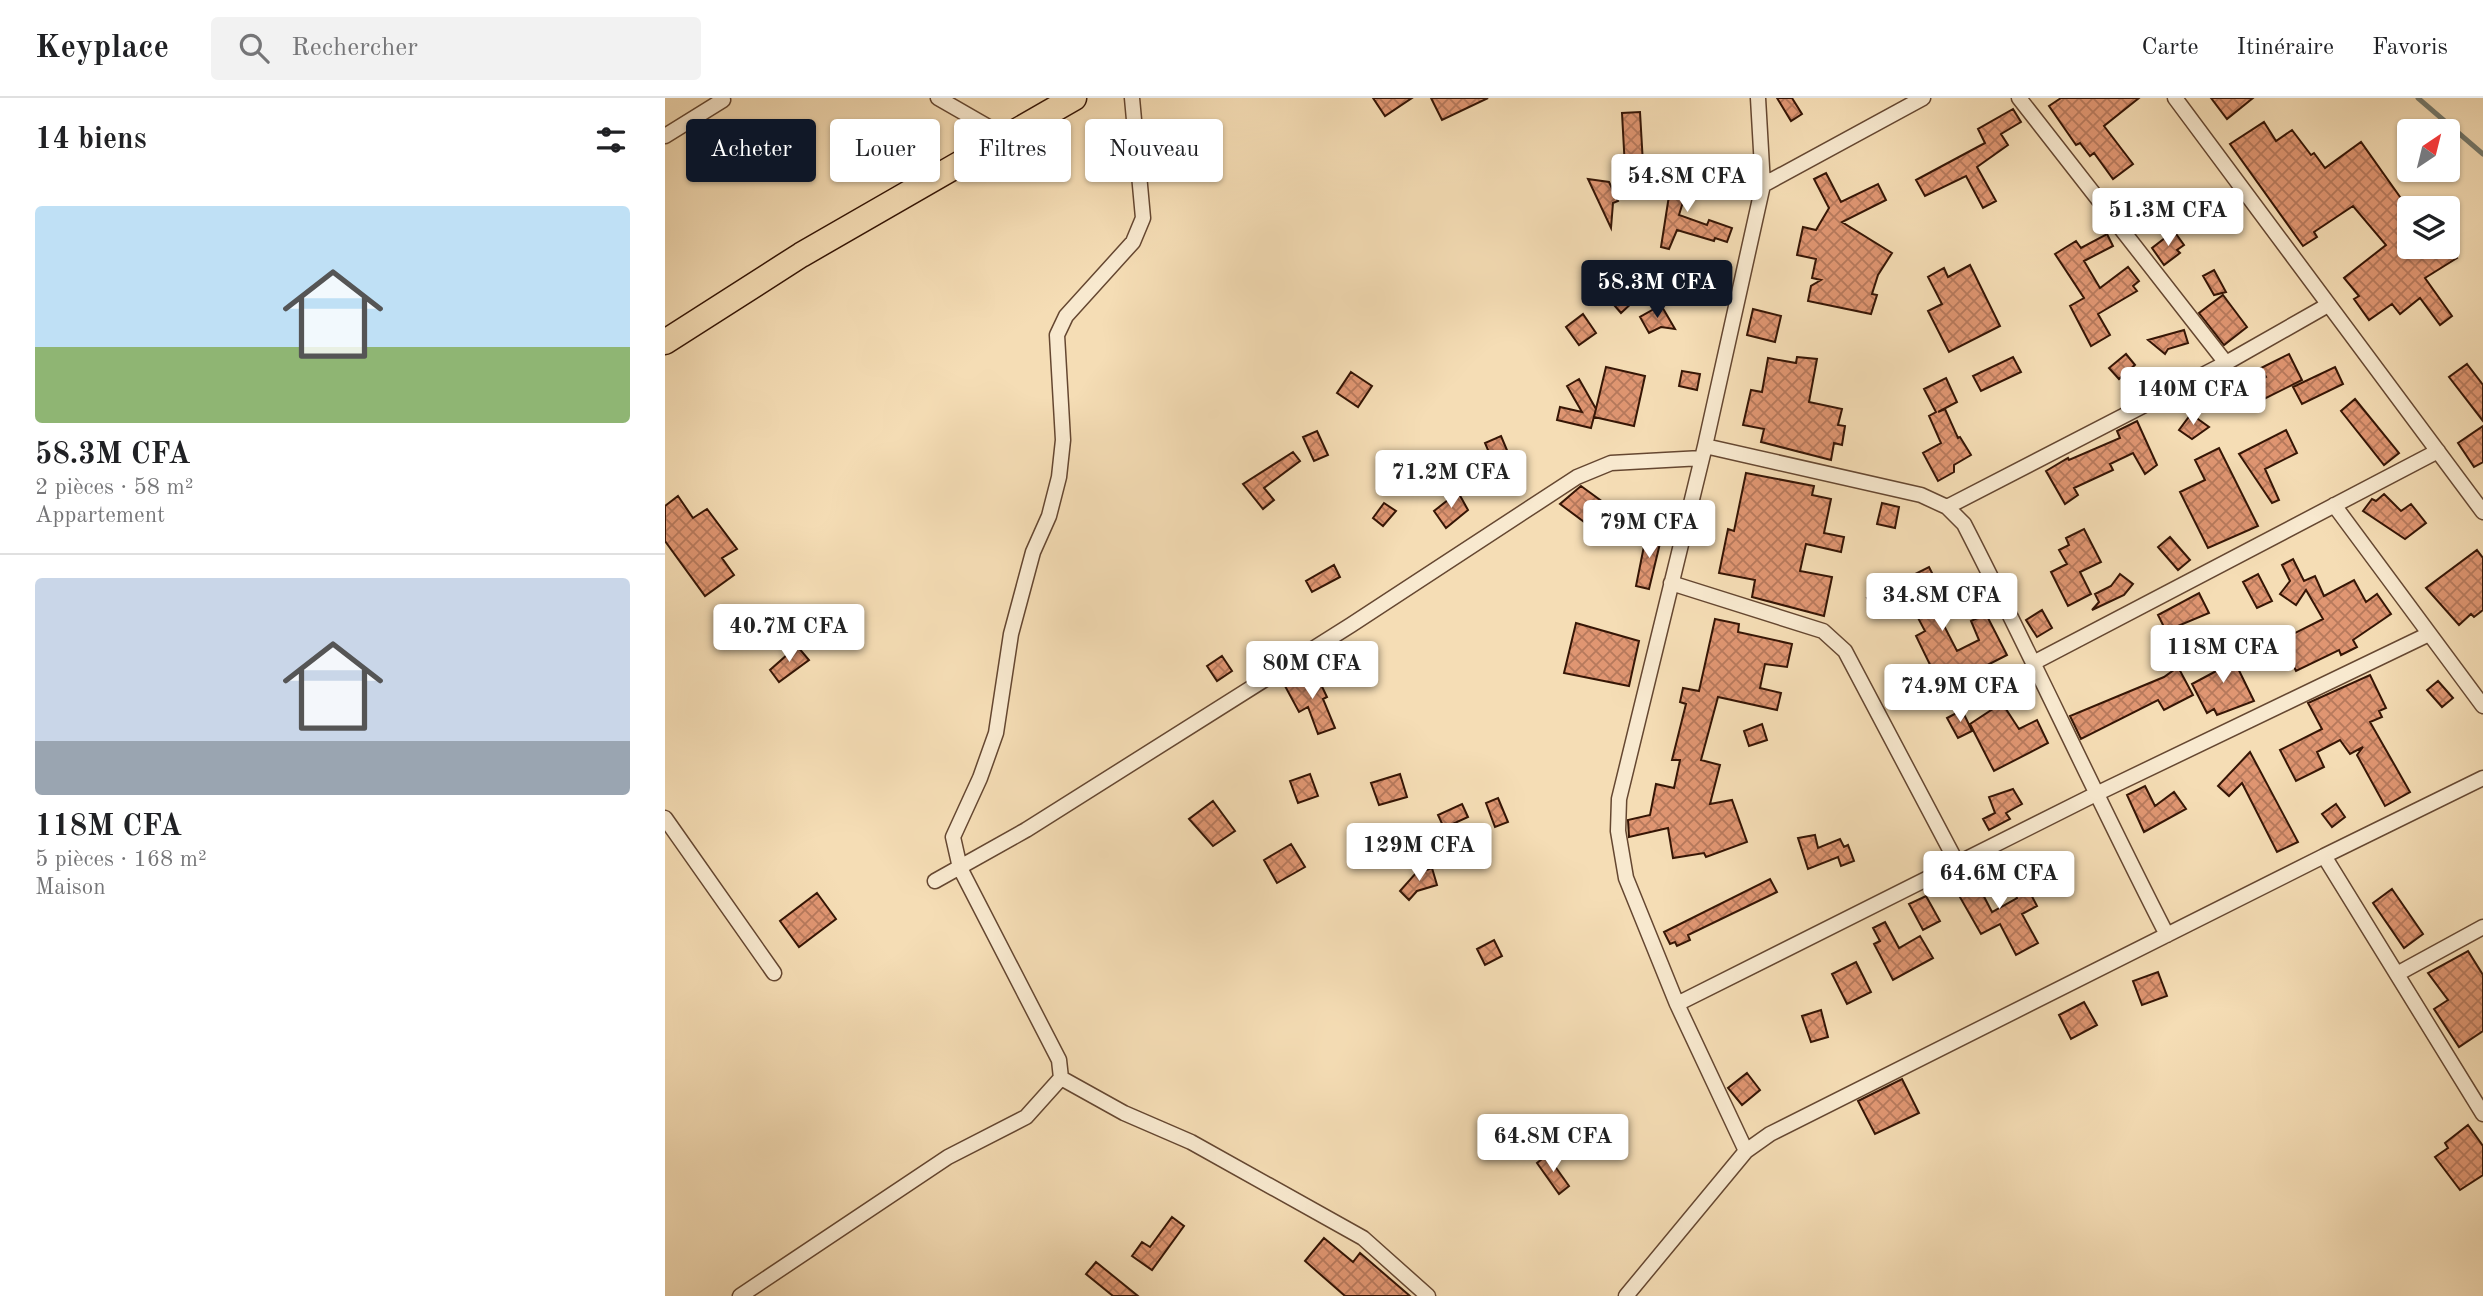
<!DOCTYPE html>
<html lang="fr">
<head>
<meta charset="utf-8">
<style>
  body { margin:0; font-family:"Old Standard TT",serif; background:#f2f2f2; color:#202124; height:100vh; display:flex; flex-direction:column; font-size:26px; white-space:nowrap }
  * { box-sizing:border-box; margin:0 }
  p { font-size:23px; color:#757577 }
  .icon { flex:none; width:38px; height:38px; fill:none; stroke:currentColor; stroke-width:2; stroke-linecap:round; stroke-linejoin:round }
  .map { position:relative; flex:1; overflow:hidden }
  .side { display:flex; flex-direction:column; background:#fff; width:665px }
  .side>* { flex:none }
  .guide { position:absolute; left:21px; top:21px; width:665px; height:63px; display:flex; gap:14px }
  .needle { width:46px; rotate:35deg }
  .fabs { position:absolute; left:1732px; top:21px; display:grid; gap:14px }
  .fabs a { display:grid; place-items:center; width:63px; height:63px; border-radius:7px; background:#fff; box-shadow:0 2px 5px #0004; font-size:35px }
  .price { position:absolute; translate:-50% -60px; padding:0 16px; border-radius:7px; background:#fff; color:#222; font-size:23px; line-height:46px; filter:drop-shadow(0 2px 4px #0008) }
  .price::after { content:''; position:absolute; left:50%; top:42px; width:21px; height:16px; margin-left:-10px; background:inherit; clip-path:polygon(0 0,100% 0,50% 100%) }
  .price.on { background:#111827; color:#fff }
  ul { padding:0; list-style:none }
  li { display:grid; align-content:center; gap:14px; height:371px; padding:0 35px }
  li+li { border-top:2px solid #e0e0e0 }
  li span { display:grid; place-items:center; height:217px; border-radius:7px; color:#555 }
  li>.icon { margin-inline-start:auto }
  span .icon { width:126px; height:126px; fill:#fffc; stroke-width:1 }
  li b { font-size:30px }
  h2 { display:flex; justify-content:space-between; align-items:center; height:84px; padding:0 35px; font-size:30px }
  .pill { padding:0 24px; border-radius:7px; background:#fff; box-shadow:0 2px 5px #0004; font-size:24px; line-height:63px }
  .pill.on { background:#111827; color:#fff }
  header { display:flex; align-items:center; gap:42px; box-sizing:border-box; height:98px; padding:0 35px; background:#fff; border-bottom:2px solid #e0e0e0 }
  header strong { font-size:33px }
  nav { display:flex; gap:38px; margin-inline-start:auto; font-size:24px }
  .search { width:490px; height:63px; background:#f2f2f2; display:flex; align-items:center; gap:18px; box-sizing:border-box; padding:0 24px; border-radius:7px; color:#757577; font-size:26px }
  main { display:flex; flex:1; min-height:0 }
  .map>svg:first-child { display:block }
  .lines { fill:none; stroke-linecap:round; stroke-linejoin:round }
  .stream { stroke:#73796d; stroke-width:5 }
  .building { fill:url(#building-cross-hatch); stroke:#351505; stroke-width:2 }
  .street-casing { stroke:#654731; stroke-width:17 }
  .highway-casing { stroke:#351505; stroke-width:27 }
  .street { stroke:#f8e9cf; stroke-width:14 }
  .highway { stroke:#f5ddb5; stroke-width:24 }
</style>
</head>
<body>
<header>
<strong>Keyplace</strong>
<div class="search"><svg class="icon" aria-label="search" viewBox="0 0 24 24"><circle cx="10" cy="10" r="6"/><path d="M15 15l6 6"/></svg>Rechercher</div>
<nav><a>Carte</a><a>Itinéraire</a><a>Favoris</a></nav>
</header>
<main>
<section class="side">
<h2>14 biens<svg class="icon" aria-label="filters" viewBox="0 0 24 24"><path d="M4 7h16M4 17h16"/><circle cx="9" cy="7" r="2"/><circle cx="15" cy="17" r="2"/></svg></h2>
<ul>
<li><span style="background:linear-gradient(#bfe0f5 65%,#8fb573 0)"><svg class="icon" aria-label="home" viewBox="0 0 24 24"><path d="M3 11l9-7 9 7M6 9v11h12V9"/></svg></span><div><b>58.3M CFA</b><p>2 pièces · 58 m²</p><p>Appartement</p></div></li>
<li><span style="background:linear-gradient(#c9d6e8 75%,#9aa5b1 0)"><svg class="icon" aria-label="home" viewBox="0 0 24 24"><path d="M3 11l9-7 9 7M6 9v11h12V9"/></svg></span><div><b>118M CFA</b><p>5 pièces · 168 m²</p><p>Maison</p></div></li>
</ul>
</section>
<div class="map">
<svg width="1818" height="1198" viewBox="0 0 1818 1198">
  <defs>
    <pattern id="building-cross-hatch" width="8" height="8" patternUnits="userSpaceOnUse" patternTransform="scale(1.75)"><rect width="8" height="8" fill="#e09672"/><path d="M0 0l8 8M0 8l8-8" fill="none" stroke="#b6795c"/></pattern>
  </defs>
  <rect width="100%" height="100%" fill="#f5ddb5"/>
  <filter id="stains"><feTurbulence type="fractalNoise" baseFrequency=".00286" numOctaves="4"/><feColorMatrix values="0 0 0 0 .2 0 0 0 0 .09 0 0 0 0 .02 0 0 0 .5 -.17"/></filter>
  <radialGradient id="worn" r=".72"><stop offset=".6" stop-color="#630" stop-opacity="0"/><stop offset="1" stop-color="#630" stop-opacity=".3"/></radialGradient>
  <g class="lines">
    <path class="stream" d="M1753,0L1818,56"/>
  </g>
  <path class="building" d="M708,0H747L720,18Z
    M766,0H823L777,22Z
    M1112,0H1127L1137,16L1126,23Z
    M1396,0H1474L1439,28L1468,66L1448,81L1429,55L1425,58L1415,45L1411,47L1384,8Z
    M1546,0H1588L1562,21Z
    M1348,11L1356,24L1336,36L1343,47L1312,69L1331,103L1318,110L1301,78L1260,98L1251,82L1320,45L1313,31Z
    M975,14L978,66L960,70L957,15Z
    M1599,24L1611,43L1627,32L1646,57L1649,55L1660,70L1696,44L1745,113V149H1785L1792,160L1760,180L1787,218L1775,227L1755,200L1735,216L1727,206L1704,222L1689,201L1694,198L1679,180L1721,147L1688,108L1649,134L1652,139L1638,148L1565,46Z
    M1008,72L1029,75L1027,92L1022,91L1014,117L1042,127L1044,122L1067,130L1062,144L1050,140L1049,143L1012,132L1004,151L996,149Z
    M1161,75L1176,104L1213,86L1221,102L1177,124L1227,155L1213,177L1207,196L1212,197L1206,216L1143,203L1146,188L1156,182L1147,180L1151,161L1132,157L1138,129L1151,132L1164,110L1149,81Z
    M923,81L944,84L953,103L948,105L946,130Z
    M1509,133L1519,147L1512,152L1515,155L1499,167L1487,150Z
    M1442,136L1448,148L1419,163L1435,190L1463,169L1474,183L1468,188L1472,193L1433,216L1445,237L1426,248L1405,208L1419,200L1390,156L1411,143L1416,150Z
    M1305,167L1335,228L1284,254L1263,213L1277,206L1263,179L1279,170L1283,179Z
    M1549,172L1561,194L1549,197L1538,178Z
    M956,189L969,203L956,215L943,200Z
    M1558,197L1582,229L1559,247L1534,215Z
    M996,207L1010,231L996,229L984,235L975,219Z
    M1088,211L1116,218L1110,244L1082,237Z
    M918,216L931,235L914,247L901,229Z
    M1519,232L1523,245L1503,251L1500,256L1483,242Z
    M1461,256L1470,267L1454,281L1444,270Z
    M1624,256L1637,282L1591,305L1582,291L1601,279L1596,270Z
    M1132,259L1152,261L1144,304L1177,311L1173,327L1180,328L1177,347L1169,345L1166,362L1096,344L1099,331L1078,327L1086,292L1097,294L1103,260L1131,265Z
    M1348,259L1356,274L1316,293L1308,278Z
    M1802,266L1818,287V323L1784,279Z
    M941,269L980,278L969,328L929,319Z
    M1670,269L1678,286L1637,306L1628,289Z
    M1017,273L1035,276L1032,292L1014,288Z
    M686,274L707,288L693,309L672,295Z
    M1561,276L1575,301L1559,310L1545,284Z
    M1281,280L1292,304L1273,314L1280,311L1293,340L1295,339L1306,357L1289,367V374L1273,383L1258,355L1276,345L1264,318L1271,314L1259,291Z
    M914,281L931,311L926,330L892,322L895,309L917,314L902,288Z
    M1690,301L1734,355L1719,367L1676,313Z
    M1526,316L1544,329L1527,341L1514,332Z
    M1472,323L1492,367L1480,376L1468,355L1445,366L1448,372L1409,390L1413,397L1400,406L1381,373L1403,360L1404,362L1455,340L1452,333Z
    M1818,328V364L1809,369L1793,345Z
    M1621,332L1632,355L1600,371L1614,402L1607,405L1574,356Z
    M652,333L663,357L649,363L638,339Z
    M836,338L844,357L828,364L820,345Z
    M1554,350L1593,428L1543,450L1515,394L1540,382L1530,362Z
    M628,354L635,363L599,390L609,402L598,411L578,386Z
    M1081,375L1149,388L1147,397L1166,401L1159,435L1179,439L1176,454L1141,446L1135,473L1167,479L1159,518L1087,499L1090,482L1054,475L1063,431L1069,433Z
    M916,388L942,407L926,429L895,406Z
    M793,394L803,412L781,430L769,413Z
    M1719,396L1736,413L1746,406L1761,425L1740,441L1698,413L1707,401L1711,403Z
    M13,398L28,420L42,411L72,451L57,460L69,477L40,498L0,443V408Z
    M719,405L731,413L718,428L708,420Z
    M1217,405L1234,409L1230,430L1212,426Z
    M1419,431L1436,464L1415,474L1426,496L1403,508L1386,474L1402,466L1394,452L1404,447L1401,440Z
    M982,433L997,437L984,491L971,488Z
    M1505,439L1525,462L1513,472L1493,449Z
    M1812,452L1818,460V512L1809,519L1806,516L1794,527L1761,490Z
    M1628,461L1639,483L1650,478L1659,498L1689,482L1701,504L1712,496L1726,516L1688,542L1692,549L1676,557L1674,552L1631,573L1616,542L1658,521L1641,492L1631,507L1615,496L1625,483L1617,467Z
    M669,467L675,479L647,494L641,483Z
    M1264,469L1271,483L1259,489L1292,553L1314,542L1306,523L1321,516L1342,557L1266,596L1260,584L1271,579L1251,538L1260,533L1242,499L1210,515L1202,500Z
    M1455,476L1468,486L1459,497L1427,512L1434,504L1430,496L1446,488Z
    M1593,476L1607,503L1592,510L1578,484Z
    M1534,495L1544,515L1501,533L1493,517Z
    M1377,512L1387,530L1372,539L1361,522Z
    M1050,521L1074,526L1073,534L1127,546L1122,569L1100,566L1095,590L1116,595L1112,612L1053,599L1036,662L1055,667L1045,706L1067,702L1082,744L1041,759L1039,755L1008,760L1003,730L964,739L963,722L985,717L991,686L1009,690L1015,662H1007L1021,606L1015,604L1018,590L1034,593Z
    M911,525L974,543L964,588L899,575Z
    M1561,546L1589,603L1552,617L1549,611L1542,615L1527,586L1555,571L1546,554Z
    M132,548L144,562L114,584L105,572Z
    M557,558L567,573L552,583L542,568Z
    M1513,569L1528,597L1499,612L1493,602L1416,641L1405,618L1499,579Z
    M650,574L662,599L658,601L670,630L653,636L643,609L634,614L620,588Z
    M1705,577L1721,610L1714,613L1717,619L1705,624L1745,694L1720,708L1692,657L1698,649L1685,656L1675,642L1652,654L1659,669L1631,683L1615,652L1657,631L1643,605Z
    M1773,583L1788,600L1777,609L1762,592Z
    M1337,605L1354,631L1372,622L1383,645L1329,673L1305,626Z
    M1297,612L1307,633L1293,640L1282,620Z
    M1097,626L1102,642L1084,648L1079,633Z
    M1585,654L1633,744L1612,754L1577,685L1564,698L1553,688Z
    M645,676L653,698L633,705L625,683Z
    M735,676L742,699L714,707L706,685Z
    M1480,688L1490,708L1509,694L1521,711L1479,734L1462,697Z
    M1348,691L1357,706L1341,715L1345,721L1324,732L1318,721L1330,715L1324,699Z
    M833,700L843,724L830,729L821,705Z
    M548,703L570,733L548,748L524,721Z
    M797,706L803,719L779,730L773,717Z
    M1671,706L1680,719L1667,729L1657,716Z
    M1150,737L1153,750L1175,741L1179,749L1183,747L1189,763L1176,768L1173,759L1143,771L1133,740Z
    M626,746L640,769L612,785L599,762Z
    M767,770L772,787L752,793L744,802L735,793L750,776Z
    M1319,770L1325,781L1313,787L1327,814L1352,800L1347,790L1359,783L1372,808L1357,816L1373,845L1351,857L1335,826L1316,836L1288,787Z
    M1105,781L1112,794L1023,837L1025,842L1012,848L1010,844L1005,846L999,834Z
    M1727,791L1758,836L1739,850L1708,805Z
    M152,795L171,821L134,849L115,823Z
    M1261,798L1275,823L1258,832L1244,806Z
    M1220,824L1234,850L1255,838L1268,860L1228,882L1209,846L1215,843L1208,830Z
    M829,842L837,858L820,867L812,851Z
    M1803,853L1818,877V933L1794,949L1769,911L1783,902L1763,875Z
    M1191,864L1206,894L1182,906L1167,876Z
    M1493,874L1502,898L1477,907L1468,883Z
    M1419,904L1432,927L1406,941L1394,917Z
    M1156,912L1163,939L1146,944L1137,918Z
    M1082,975L1095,992L1077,1007L1063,990Z
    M1237,981L1254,1015L1210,1036L1193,1003Z
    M1803,1027L1818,1048V1077L1795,1092L1770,1059L1783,1050L1780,1045Z
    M882,1057L904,1088L894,1096L872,1065Z
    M507,1119L519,1128L487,1172L467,1158L477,1144L485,1149Z
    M659,1140L688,1164L695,1155L745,1198H680L640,1163Z
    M431,1164L473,1198H448L421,1176Z"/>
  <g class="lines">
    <g class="street-casing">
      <path id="street" d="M273,0L341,39
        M1354,0L1561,265
        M1510,0L1818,414
        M0,38L58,2
        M1098,87L1258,0
        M1040,348L1256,397L1282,409L1299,426C1369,562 1432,701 1502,837
        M1669,407L1818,608
        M1282,409L1561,265L1663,207
        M1006,485L1158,533L1180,553L1292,765
        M1370,564L1773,353
        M0,720L109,875
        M1659,758L1818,680
        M270,783L361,732L686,527L912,379L946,365L1037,360
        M1732,876L1818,829
        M1012,906L1429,697L1764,536
        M396,980L394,962L295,770L288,739L315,680L331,635L346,536L368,454L384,418L394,379L398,342L392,237L401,218L468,144L478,120L467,0
        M1081,1053L1012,906L961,780L953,733L954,701L1040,348L1098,87L1093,0
        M75,1198L283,1059L361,1019L396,980L459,1015L526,1044L698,1140L763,1198
        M961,1198L1081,1053L1105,1036L1659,758L1818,1016"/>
    </g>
    <g class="highway-casing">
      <path id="highway" d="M0,244L136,157L409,0"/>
    </g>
    <use href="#street" class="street"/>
    <use href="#highway" class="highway"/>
  </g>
  <rect width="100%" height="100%" filter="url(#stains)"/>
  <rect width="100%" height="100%" fill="url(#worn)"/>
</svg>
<div class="fabs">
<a><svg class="needle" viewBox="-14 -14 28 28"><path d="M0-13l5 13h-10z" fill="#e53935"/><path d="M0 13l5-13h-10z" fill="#757577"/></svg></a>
<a><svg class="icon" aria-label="layers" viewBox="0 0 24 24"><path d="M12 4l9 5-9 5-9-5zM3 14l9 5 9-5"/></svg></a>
</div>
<b class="price" style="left:1022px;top:116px">54.8M CFA</b>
<b class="price" style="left:1503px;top:150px">51.3M CFA</b>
<b class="price on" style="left:992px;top:222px">58.3M CFA</b>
<b class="price" style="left:1528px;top:329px">140M CFA</b>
<b class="price" style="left:786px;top:412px">71.2M CFA</b>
<b class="price" style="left:984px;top:462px">79M CFA</b>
<b class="price" style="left:1277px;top:535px">34.8M CFA</b>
<b class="price" style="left:124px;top:566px">40.7M CFA</b>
<b class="price" style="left:1558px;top:587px">118M CFA</b>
<b class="price" style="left:647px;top:603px">80M CFA</b>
<b class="price" style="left:1295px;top:626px">74.9M CFA</b>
<b class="price" style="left:754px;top:785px">129M CFA</b>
<b class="price" style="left:1334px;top:813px">64.6M CFA</b>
<b class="price" style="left:888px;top:1076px">64.8M CFA</b>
<div class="guide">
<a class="pill on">Acheter</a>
<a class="pill">Louer</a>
<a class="pill">Filtres</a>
<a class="pill">Nouveau</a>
</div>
</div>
</main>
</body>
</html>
